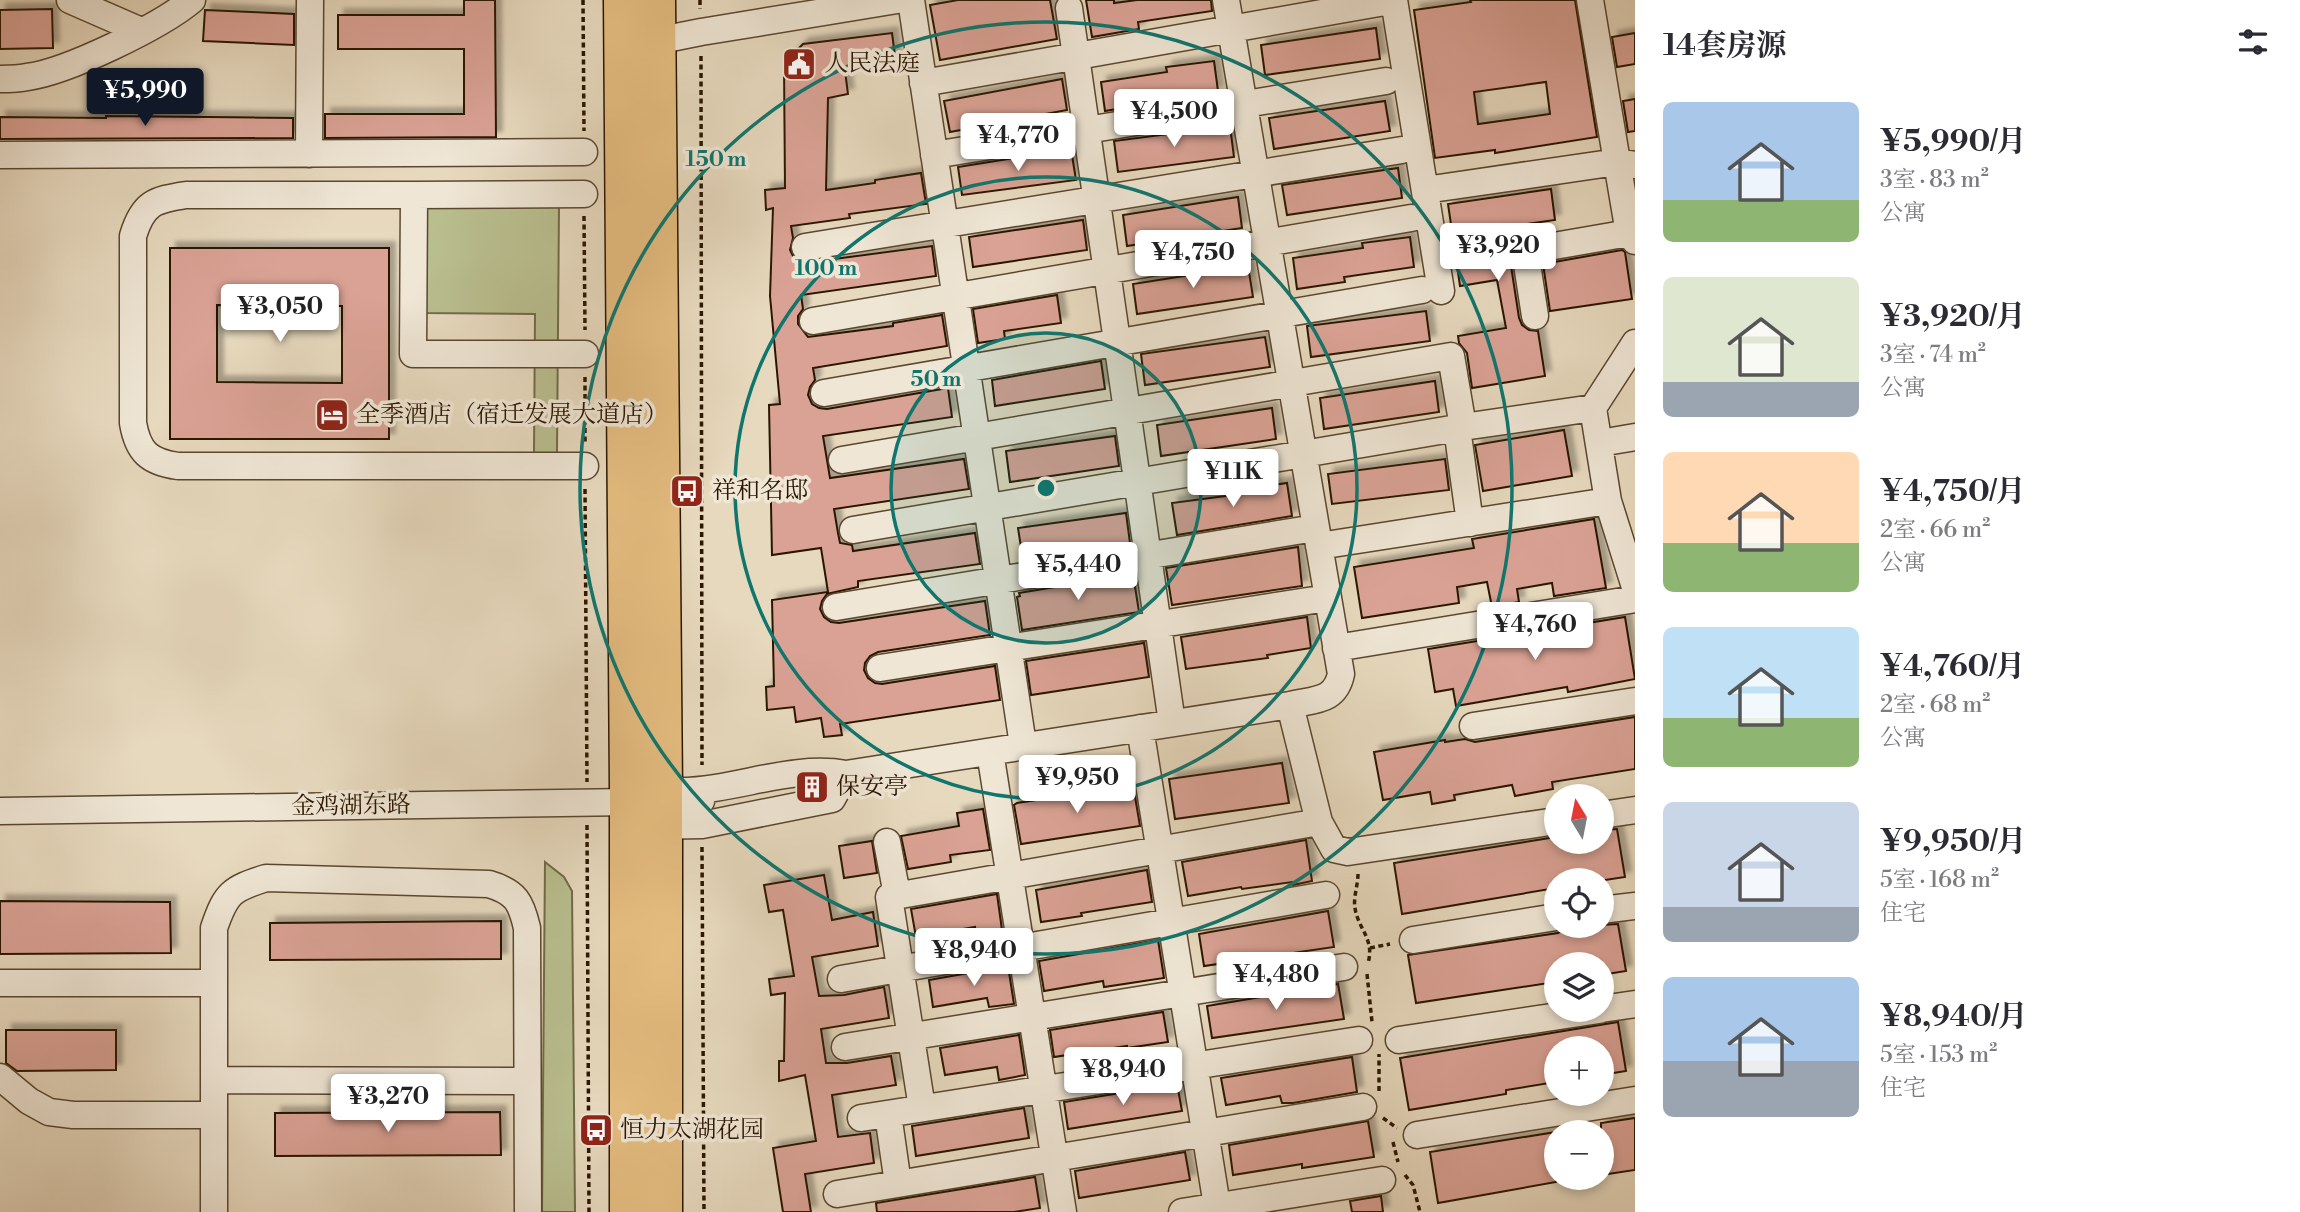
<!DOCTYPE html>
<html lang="zh">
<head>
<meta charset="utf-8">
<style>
  body { margin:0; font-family:"Libre Bodoni","Noto Serif SC",serif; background:#f2f2f3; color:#2b2b33; height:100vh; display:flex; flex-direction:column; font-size:26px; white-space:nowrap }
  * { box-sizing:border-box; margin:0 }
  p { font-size:23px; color:#7c7c81 }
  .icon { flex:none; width:38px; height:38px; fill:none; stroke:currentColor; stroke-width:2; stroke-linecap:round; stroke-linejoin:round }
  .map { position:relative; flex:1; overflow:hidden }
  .side { display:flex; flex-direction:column; background:#fff; width:665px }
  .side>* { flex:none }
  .needle { width:46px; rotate:350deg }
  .controls { position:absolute; left:1544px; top:784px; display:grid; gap:14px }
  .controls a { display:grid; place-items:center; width:70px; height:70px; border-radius:50%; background:#fff; box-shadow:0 4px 10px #0003; font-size:35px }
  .price { position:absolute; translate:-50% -60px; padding:0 16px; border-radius:7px; background:#fff; color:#222; font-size:23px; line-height:46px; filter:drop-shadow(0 2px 4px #0008) }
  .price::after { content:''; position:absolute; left:50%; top:42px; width:21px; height:16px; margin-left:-10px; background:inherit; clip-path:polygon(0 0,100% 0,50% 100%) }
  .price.on { background:#111827; color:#fff }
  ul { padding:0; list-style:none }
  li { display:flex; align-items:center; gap:21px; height:175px; padding:0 28px }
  li span { display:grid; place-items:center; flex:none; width:196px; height:140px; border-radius:10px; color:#555 }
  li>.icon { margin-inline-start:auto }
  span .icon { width:84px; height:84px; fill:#fffc; stroke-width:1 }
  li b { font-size:30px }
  h2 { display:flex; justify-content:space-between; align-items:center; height:84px; padding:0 28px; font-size:30px }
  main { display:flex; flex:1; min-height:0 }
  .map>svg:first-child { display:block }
  .green { fill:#b9be8f; stroke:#726a48; stroke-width:2 }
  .building { fill:#daa295; stroke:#2b1600; stroke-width:2; fill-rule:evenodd; filter:url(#shadow) }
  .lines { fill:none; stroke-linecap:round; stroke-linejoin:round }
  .minor-casing { stroke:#5a4730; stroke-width:29 }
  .highway-casing { stroke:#2b1600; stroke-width:41 }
  .path { stroke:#2b1600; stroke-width:3.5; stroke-dasharray:5 3.5; stroke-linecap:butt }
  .minor { stroke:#efe6d5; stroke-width:26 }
  .highway { stroke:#e4bc7f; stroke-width:38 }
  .ring { fill:none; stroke:#0f766e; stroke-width:3.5 }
  .labels { text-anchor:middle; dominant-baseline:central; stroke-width:7; stroke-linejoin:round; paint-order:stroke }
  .poi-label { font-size:24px; fill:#2b1600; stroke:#efe6d5; text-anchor:start }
  .street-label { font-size:24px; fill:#2b1600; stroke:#efe6d5 }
  .centre { fill:#0f766e; stroke:#efe6d5; stroke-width:3.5 }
  .ring-label { font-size:21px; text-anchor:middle; font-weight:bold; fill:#0f766e; stroke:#efe6d5; stroke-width:7; stroke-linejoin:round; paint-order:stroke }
</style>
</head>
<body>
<main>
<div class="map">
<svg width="1635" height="1212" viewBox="0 0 1635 1212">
  <defs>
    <filter id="shadow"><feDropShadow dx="6" dy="-6" stdDeviation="2" flood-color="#0004"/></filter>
  </defs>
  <rect width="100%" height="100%" fill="#e7d9be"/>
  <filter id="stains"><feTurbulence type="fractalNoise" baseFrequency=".00286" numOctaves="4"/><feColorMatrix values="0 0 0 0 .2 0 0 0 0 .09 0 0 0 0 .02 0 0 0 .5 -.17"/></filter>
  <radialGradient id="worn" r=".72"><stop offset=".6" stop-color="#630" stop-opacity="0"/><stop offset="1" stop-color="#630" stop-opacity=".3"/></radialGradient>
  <path class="green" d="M426,204L559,205L557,453H534L535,314L425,313Z
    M545,862L564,877L572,891L575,1212H542Z"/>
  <path class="building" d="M464,0H495L496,137L325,138V114H464V49H338V15H464Z
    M958,0H1050L1057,39L940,60L930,5Z
    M1086,0H1114V3L1137,0H1211L1212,11L1138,22L1139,29L1092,37Z
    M1470,0H1575L1597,137L1495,153V150L1435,158L1414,10L1471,2ZM1546,82L1550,114L1478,124L1474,92Z
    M52,9L53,48L0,49V10Z
    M205,10L294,14V45L203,41Z
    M1376,28L1380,59L1265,75L1261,45Z
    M892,33L896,64L845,71L848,94L828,98L826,190L875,183V180L921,173L926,204L849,214L850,218L791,226L793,238L790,250L797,264L932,246L936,276L801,295L803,309L798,316V324L808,337L893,326V323L942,315L947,346L813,368L815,380L810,387L808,395L812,404L819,408L827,409L948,388L952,417L823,436L830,478L964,459L969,489L834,509L838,533L840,543L852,545L853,551L975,533L980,564L858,581V587L827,594L822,601L820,609L824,617L831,622L839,623L985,601L990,635L878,652L870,656L865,663L864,670L868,678L875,683L882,684L995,666L1000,700L840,724L842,735L824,737L821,718L796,722L794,707L767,710L766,687L774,686L772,600L828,592L821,548L772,555L769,405L780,404L770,296L773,208L766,210L765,190L785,188L784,64L803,44Z
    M1635,33V64L1617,67L1612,37Z
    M1214,61L1218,91L1152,100V103L1105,111L1101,82L1167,72L1166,67Z
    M1062,79L1067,110L950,132L944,101Z
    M1635,99V131L1628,132L1623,101Z
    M1385,101L1390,131L1274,149L1269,118Z
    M106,116L293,118V138L0,139V117L106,118Z
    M1230,126L1234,157L1118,172L1114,141Z
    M1071,149L1076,180L962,195L958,167Z
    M1398,168L1402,198L1287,215L1282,185Z
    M1551,189L1555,220L1505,227L1519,318L1522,325L1529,330L1538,331L1545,376L1472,388L1467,353L1459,343L1458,336L1506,328L1497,280L1460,286L1448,204Z
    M1238,197L1242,228L1127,246L1123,215Z
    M1083,220L1087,250L973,267L969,237Z
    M1410,237L1414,267L1344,277L1345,282L1297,289L1293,258L1363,248L1362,243Z
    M170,248H389V439H170ZM217,305L342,306V383L217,382Z
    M1622,250L1625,252L1632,299L1550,311L1543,264Z
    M1248,266L1253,297L1137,314L1133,284Z
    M1057,295L1061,323L1004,331L1005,339L978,343L973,309Z
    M1426,311L1430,341L1311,357L1307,326Z
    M1265,337L1270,367L1145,385L1141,354Z
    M1101,361L1105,389L995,406L992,380Z
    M1435,381L1439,412L1324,429L1320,398Z
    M1272,408L1276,439L1161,456L1157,425Z
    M1564,430L1572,476L1483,491L1475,445Z
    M1115,436L1119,466L1010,482L1006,451Z
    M1445,459L1449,490L1332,504L1328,474Z
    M1287,483L1292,516L1177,535L1172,503L1240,494V490Z
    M1126,513L1130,543L1023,560L1018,528Z
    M1594,519L1606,588L1554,596L1552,583L1517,589L1519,602L1492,607L1487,582L1457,587L1459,603L1362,618L1354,567L1474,548L1472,539Z
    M1298,547L1302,586L1172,605L1166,568Z
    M1133,574L1139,612L1022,630L1017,597L1020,596L1019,593Z
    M1307,617L1311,648L1267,655L1268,658L1186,669L1181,637Z
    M1625,617L1635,679L1568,692L1567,687L1456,706L1453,689L1435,692L1428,649Z
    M1144,643L1149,677L1031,695L1026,661Z
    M1635,717V769L1552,782L1553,789L1515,796L1512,785L1454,795L1455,800L1432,804L1430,792L1383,800L1374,752L1445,740V742L1465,739L1475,742Z
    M1282,763L1289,803L1175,819L1169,779Z
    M1133,785L1140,826L1021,844L1014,805L1017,803Z
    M983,809L990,850L950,855L951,862L908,869L901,836L959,826L957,813Z
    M1617,829L1625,877L1605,880H1556V888L1402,914L1394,863L1556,837V842H1601V830Z
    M1306,840L1312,881L1293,885L1292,882L1242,889L1241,887L1188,896L1182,862Z
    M872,841L877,873L844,878L839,846Z
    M1147,870L1152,902L1081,913L1082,916L1041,922L1036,890Z
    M824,875L832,920L873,912L878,946L812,957L819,996L844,995L884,987L889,1018L821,1029L826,1063H847L891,1056L896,1085L832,1095L838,1137L870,1133L874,1163L805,1174L811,1212H783L773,1148L816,1141L805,1075L779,1081V1061H784L785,993L771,995L769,979L794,976L783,910L769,912L764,885Z
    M997,894L1002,930L976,934L975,927L916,937L911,909Z
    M0,901L170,902L171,953L0,954Z
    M1328,911L1334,947L1204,966L1199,934Z
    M501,921V959L270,960V923Z
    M1618,924L1626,971L1601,975V964H1556V982L1416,1003L1408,955L1558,933L1567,928L1580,926Z
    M1158,940L1164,978L1104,987L1103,981L1044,991L1039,961Z
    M1008,966L1014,1004L989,1007L987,998L933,1007L929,980Z
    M1338,984L1344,1019L1212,1038L1207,1006Z
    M1163,1012L1168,1042L1127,1048V1046L1054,1057L1050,1030Z
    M1618,1022L1626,1071L1601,1075V1048H1556V1082L1506,1090V1094L1409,1110L1400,1058Z
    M6,1030H116V1070L17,1071L6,1063Z
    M1019,1035L1025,1075L999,1080L997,1067L945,1075L940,1048Z
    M1352,1057L1357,1092L1293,1103H1282L1280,1096L1226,1105L1221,1078Z
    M1177,1084L1182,1111L1068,1129L1064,1102Z
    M1024,1108L1029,1138L916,1156L912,1126Z
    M500,1112L501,1155L275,1156V1113Z
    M1635,1118V1170L1601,1175V1123Z
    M1368,1121L1374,1157L1302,1168V1164L1233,1175L1229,1145Z
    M1556,1132V1182L1438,1203L1430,1152Z
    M1185,1152L1190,1180L1079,1198L1075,1171Z
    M1035,1177L1040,1208L1014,1212H877L876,1203Z
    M1381,1196L1383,1212H1352L1350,1201Z"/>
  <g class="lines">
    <g class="minor-casing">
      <path id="minor" d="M70,0L141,31
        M911,0L1023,745
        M1394,0L1441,291
        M1069,8L1172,723
        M641,44L701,32L897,0
        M0,79C9,79 18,79 27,77C67,72 161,26 192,0
        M923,83L1379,3
        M309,154L310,0
        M0,155L584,152
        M934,155L1386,81
        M1635,165L1617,162L1629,233L1635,241
        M1425,190L1617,162L1590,0
        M414,195L584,194
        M805,247L1402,150
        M1535,316L1525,251L1629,233
        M813,321L1411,218
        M1635,343L1593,408L1608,501L1635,587
        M585,354H413L414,195H186C154,200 143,203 133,236V423C138,452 149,462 178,466H585
        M824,393L1422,290
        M1457,428L1470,523
        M1600,443L1635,437
        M842,460L1451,356L1463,427
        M853,530L1463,427L1593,408
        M1319,546L1608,501
        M836,607L1315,528
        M1336,648L1635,599
        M880,668L1327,598
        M1290,705L1319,822L1334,849L1348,852L1556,821
        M1473,726L1635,701
        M1140,728L1218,1212
        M990,752L1063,1212
        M846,774L1290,705C1315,699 1335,702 1341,674L1226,0
        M0,811L701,801
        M1601,815L1635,810
        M647,826L702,825L832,799L846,774C791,764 735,791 680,791
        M887,842L897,895
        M1601,910L1635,906
        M1413,940L1556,917
        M841,979L1326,895
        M0,983H214
        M1601,1009L1635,1004
        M1399,1040L1599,1010
        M845,1047L1344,967
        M0,1077L29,1101L49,1112L73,1115H214
        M214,1080L527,1081
        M922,1108L889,897L1319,822
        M888,1114L898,1184
        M861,1118L1359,1040
        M1417,1135L1635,1100
        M837,1194L1363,1107
        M214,1212V928C226,893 231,889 266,878L489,884C516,892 521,902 527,928L528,1212
        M1182,1212L1382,1180"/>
    </g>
    <g class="highway-casing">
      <path id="highway" d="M623,0L629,791V1212
        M656,0L663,791V1212"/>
    </g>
    <path class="path" d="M583,0L584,131
      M700,0V9
      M701,56L702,765
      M584,216L585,330
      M585,377V442
      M585,489L587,782
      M587,825L589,1212
      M702,847L704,1212
      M1358,874C1358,885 1353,898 1355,908C1358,929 1375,939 1368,963
      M1370,948L1390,944
      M1367,974L1372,1022
      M1379,1091V1054
      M1383,1118L1397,1128
      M1393,1142L1398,1162
      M1405,1175L1413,1185L1420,1212"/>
    <use href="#minor" class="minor"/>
    <use href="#highway" class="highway"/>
  </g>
  <circle cx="1046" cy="488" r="155" fill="#0f766e" fill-opacity=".12"/>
  <g class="ring">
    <circle cx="1046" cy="488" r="155"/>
    <circle cx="1046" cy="488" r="311"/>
    <circle cx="1046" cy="488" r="466"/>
  </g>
  <defs>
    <g id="civic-square" transform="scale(1.75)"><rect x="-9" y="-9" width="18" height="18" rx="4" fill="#8f2418" stroke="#efe6d5"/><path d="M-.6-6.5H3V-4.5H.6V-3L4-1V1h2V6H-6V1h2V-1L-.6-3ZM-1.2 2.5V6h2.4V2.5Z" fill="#fff"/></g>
    <g id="hotel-square" transform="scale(1.75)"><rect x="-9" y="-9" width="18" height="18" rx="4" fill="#8f2418" stroke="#efe6d5"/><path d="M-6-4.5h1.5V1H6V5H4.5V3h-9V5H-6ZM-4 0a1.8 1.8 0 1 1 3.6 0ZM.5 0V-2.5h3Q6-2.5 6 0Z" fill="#fff"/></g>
    <g id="bus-square" transform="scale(1.75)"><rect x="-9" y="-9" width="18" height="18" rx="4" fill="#8f2418" stroke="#efe6d5"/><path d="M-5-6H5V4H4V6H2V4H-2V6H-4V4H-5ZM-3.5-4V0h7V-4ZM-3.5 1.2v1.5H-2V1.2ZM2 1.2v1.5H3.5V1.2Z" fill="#fff"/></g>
    <g id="building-square" transform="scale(1.75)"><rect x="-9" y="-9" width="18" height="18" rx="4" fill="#8f2418" stroke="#efe6d5"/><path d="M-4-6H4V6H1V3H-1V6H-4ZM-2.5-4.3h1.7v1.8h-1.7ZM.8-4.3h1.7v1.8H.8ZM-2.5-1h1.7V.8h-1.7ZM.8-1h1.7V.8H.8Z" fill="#fff"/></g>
  </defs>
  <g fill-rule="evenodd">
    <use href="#civic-square" x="799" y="64"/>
    <use href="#hotel-square" x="332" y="415"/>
    <use href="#bus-square" x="687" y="491"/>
    <use href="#building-square" x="812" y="787"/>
    <use href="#bus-square" x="596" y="1130"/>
  </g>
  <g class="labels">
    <g class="poi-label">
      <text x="824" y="64">人民法庭</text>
      <text x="356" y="415">全季酒店（宿迁发展大道店）</text>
      <text x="712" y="491">祥和名邸</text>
      <text x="836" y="787">保安亭</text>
      <text x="620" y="1130">恒力太湖花园</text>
    </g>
    <g class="street-label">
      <text transform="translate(351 806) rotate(-1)">金鸡湖东路</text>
    </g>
  </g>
  <circle cx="1046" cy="488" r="10" class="centre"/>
  <g class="ring-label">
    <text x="716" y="166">150 m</text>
    <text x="826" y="275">100 m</text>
    <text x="936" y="386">50 m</text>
  </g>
  <rect width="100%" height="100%" filter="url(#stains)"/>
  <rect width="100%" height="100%" fill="url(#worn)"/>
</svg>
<div class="controls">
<a><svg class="needle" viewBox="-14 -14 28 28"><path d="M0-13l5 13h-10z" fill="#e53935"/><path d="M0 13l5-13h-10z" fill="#7c7c81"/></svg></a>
<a><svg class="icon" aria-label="locate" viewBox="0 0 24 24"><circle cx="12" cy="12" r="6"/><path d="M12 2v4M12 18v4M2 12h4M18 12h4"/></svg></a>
<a><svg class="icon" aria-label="layers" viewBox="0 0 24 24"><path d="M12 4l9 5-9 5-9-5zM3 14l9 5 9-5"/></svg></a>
<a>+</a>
<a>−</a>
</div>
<b class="price on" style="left:145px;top:128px">¥5,990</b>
<b class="price" style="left:1174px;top:149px">¥4,500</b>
<b class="price" style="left:1018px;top:173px">¥4,770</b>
<b class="price" style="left:1498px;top:283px">¥3,920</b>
<b class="price" style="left:1193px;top:290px">¥4,750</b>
<b class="price" style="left:280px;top:344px">¥3,050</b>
<b class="price" style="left:1233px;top:509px">¥11K</b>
<b class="price" style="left:1078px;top:602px">¥5,440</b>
<b class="price" style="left:1535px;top:662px">¥4,760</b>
<b class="price" style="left:1077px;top:815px">¥9,950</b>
<b class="price" style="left:974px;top:988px">¥8,940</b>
<b class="price" style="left:1276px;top:1012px">¥4,480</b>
<b class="price" style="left:1123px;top:1107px">¥8,940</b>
<b class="price" style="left:388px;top:1134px">¥3,270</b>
</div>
<section class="side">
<h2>14套房源<svg class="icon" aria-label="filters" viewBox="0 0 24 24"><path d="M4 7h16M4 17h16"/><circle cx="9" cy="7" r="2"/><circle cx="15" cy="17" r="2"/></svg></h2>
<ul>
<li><span style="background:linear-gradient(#a9c7e8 70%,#8fb573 0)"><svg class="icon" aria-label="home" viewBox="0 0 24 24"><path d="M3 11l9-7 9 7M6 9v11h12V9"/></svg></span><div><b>¥5,990/月</b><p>3室 · 83 m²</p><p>公寓</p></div></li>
<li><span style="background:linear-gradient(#dfe7d0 75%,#9aa5b1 0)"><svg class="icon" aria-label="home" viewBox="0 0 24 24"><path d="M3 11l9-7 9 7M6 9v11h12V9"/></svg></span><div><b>¥3,920/月</b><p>3室 · 74 m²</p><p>公寓</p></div></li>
<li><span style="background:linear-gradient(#ffd9b3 65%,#8fb573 0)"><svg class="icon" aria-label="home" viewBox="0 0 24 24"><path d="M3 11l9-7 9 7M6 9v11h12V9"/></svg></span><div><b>¥4,750/月</b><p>2室 · 66 m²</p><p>公寓</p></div></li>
<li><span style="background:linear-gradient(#bfe0f5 65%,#8fb573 0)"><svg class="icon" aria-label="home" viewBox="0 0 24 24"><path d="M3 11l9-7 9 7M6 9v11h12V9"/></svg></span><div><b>¥4,760/月</b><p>2室 · 68 m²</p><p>公寓</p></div></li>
<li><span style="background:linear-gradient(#c9d6e8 75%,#9aa5b1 0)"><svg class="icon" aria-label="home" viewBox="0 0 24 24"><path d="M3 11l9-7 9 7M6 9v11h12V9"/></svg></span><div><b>¥9,950/月</b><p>5室 · 168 m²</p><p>住宅</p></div></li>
<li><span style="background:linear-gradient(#a9c7e8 60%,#9aa5b1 0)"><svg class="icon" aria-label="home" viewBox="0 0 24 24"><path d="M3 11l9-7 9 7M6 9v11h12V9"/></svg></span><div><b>¥8,940/月</b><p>5室 · 153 m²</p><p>住宅</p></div></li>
</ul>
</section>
</main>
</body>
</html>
